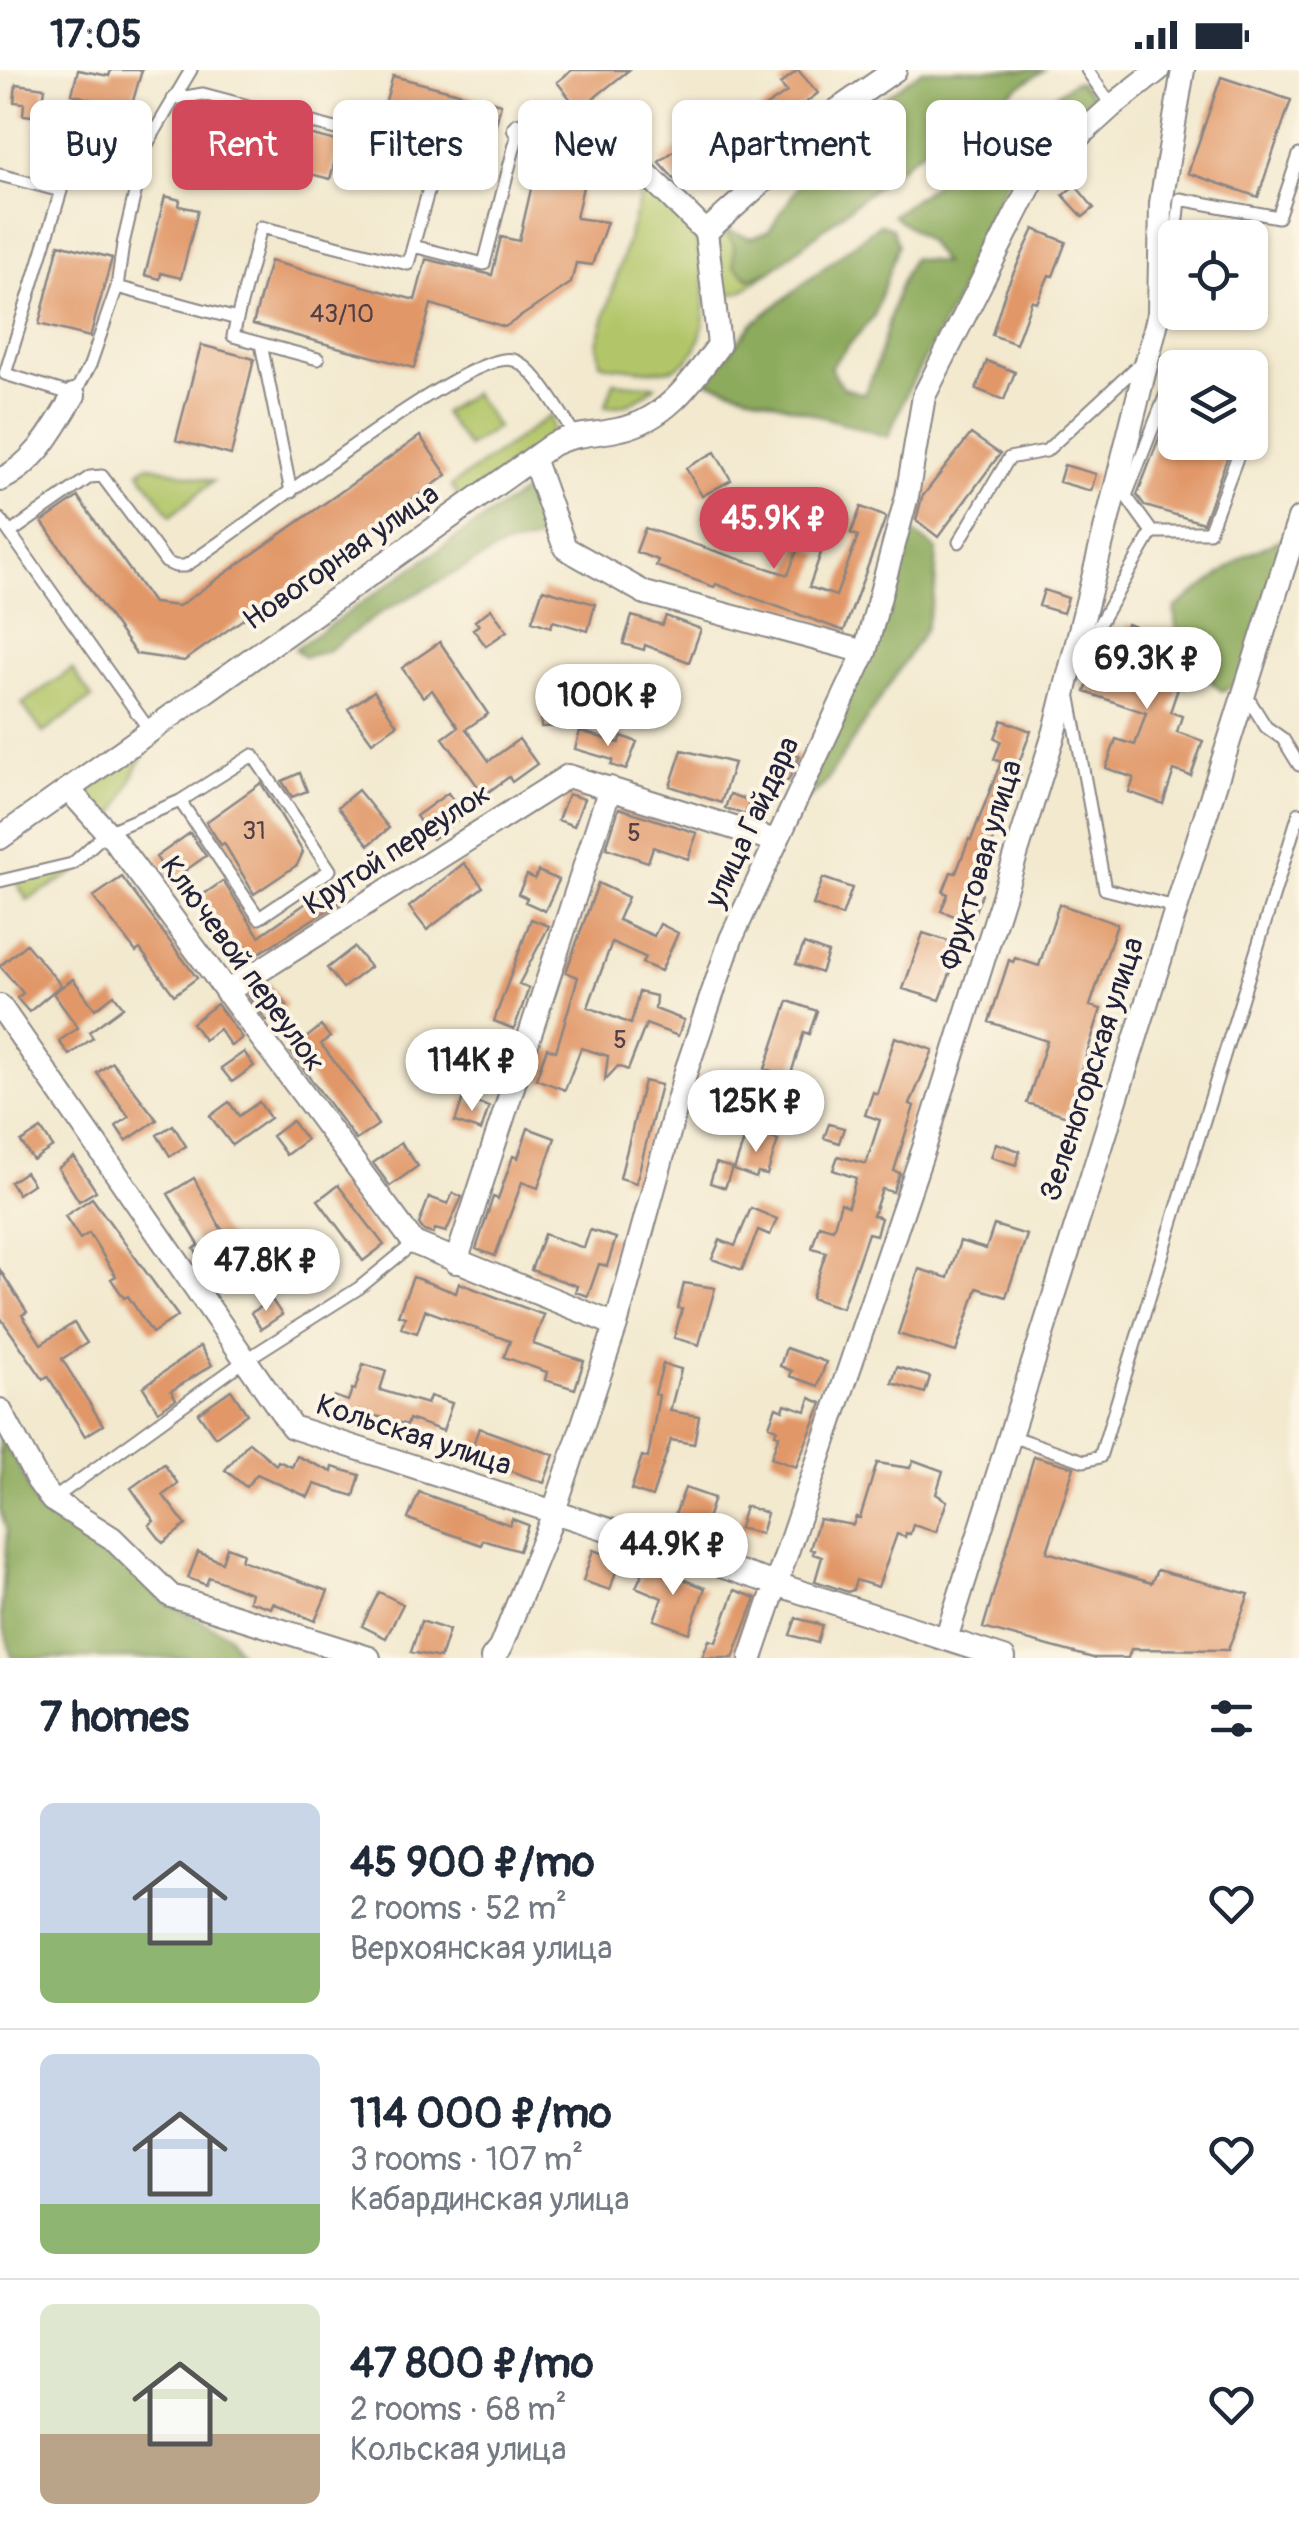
<!DOCTYPE html>
<html lang="en">
<head>
<meta charset="utf-8">
<style>
  body { margin:0; font-family:Pangolin,sans-serif; background:#f2f2f3; color:#1f2937; height:100vh; display:flex; flex-direction:column; font-size:38px; white-space:nowrap }
  * { box-sizing:border-box; margin:0 }
  p { font-size:32px; color:#747a83 }
  .icon { flex:none; width:55px; height:55px; fill:none; stroke:currentColor; stroke-width:2; stroke-linecap:round; stroke-linejoin:round }
  .map { position:relative; height:1588px; overflow:hidden }
  .drawer { display:flex; flex-direction:column; background:#fff; flex:1 }
  .drawer>* { flex:none }
  .banner { position:absolute; left:30px; top:30px; width:1240px; height:90px; display:flex; gap:20px }
  .controls { position:absolute; left:1158px; top:150px; display:grid; gap:20px }
  .controls a { display:grid; place-items:center; width:110px; height:110px; border-radius:15px; background:#fff; box-shadow:0 2px 8px #0004; font-size:50px }
  .price { position:absolute; translate:-50% -85px; padding:0 22px; border-radius:35px; background:#fff; color:#222; font-size:32px; line-height:65px; filter:drop-shadow(0 2px 5px #0008) }
  .price::after { content:''; position:absolute; left:50%; top:60px; width:30px; height:22px; margin-left:-15px; background:inherit; clip-path:polygon(0 0,100% 0,50% 100%) }
  .price.active { background:#d1495b; color:#fff }
  ul { padding:0; list-style:none }
  li { display:flex; align-items:center; gap:30px; height:250px; padding:0 40px }
  li+li { border-top:2px solid #e0e1e3 }
  li span { display:grid; place-items:center; flex:none; width:280px; height:200px; border-radius:15px; color:#555 }
  li>.icon { margin-inline-start:auto }
  span .icon { width:120px; height:120px; fill:#fffc; stroke-width:1 }
  li b { font-size:42px }
  h2 { display:flex; justify-content:space-between; align-items:center; height:120px; padding:0 40px; font-size:42px }
  .tag { padding:0 35px; border-radius:15px; background:#fff; box-shadow:0 2px 8px #0004; font-size:35px; line-height:90px }
  .tag.active { background:#d1495b; color:#fff }
  .status { display:flex; justify-content:space-between; align-items:center; height:70px; padding:0 50px; background:#fff; direction:ltr }
  .status svg { height:28px; fill:currentColor }
  .map>svg:first-child { display:block }
  .green { fill:#b2c669; stroke:#6a7452; stroke-width:2.5 }
  .forest { fill:#8dab5d; stroke:#58664c; stroke-width:2.5 }
  .building { fill:#e19768 }
  .lines { fill:none; stroke-linecap:round; stroke-linejoin:round }
  .lane-casing { stroke:#8a8685; stroke-width:15 }
  .street-casing { stroke:#8a8685; stroke-width:26 }
  .lane { stroke:#fff; stroke-width:11 }
  .street { stroke:#fff; stroke-width:22 }
  .labels { text-anchor:middle; dominant-baseline:central; stroke-width:8; stroke-linejoin:round; paint-order:stroke }
  .number-label { font-size:25px; fill:#523f46 }
  .street-label { font-size:30px; fill:#22223b; stroke:#fcf5e5 }
</style>
</head>
<body>
<div class="status"><b>17:05</b><svg viewBox="0 0 49 12"><path d="M0 12V9h3v3zM5 12V6h3v6zM10 12V3h3v9zM15 12V0h3v12zM26 1h20v11H26zM47 4h2v5h-2z"/></svg></div>
<div class="map">
<svg width="1299" height="1588" viewBox="0 0 1299 1588">
  <rect width="100%" height="100%" fill="#fcf5e5"/>
  <filter id="ink" filterUnits="userSpaceOnUse"><feTurbulence type="fractalNoise" baseFrequency=".01" numOctaves="2"/><feDisplacementMap in="SourceGraphic" scale="20" xChannelSelector="R" yChannelSelector="G"/><feConvolveMatrix kernelMatrix="1 2 1 2 8 2 1 2 1" color-interpolation-filters="sRGB"/></filter>
  <filter id="wash" filterUnits="userSpaceOnUse"><feTurbulence type="fractalNoise" baseFrequency=".0048" numOctaves="4" result="noise"/><feDisplacementMap in="SourceGraphic" scale="40" xChannelSelector="R" yChannelSelector="G"/><feGaussianBlur stdDeviation="2.25" result="paint"/><feColorMatrix in="noise" values="0 0 0 0 0 0 0 0 0 0 0 0 0 0 0 0 0 1.4 0 .05"/><feComposite in="paint" operator="in"/></filter>
  <g filter="url(#wash)">
    <rect width="100%" height="100%" fill="#f2e9cf"/>
    <path class="green" d="M643,118C656,125 688,152 694,165C707,199 717,287 671,299C652,303 627,297 609,296L600,293L597,273Z
      M724,160L734,174V196L750,209L771,201L742,221L730,224L723,219L716,169Z
      M614,312L655,316C640,330 626,337 605,337Z
      M473,323L497,357L468,377L443,343Z
      M551,345L553,358L551,366L462,431L451,416Z
      M148,395L213,411L171,446L139,401Z
      M72,599L92,628L43,663L22,634Z
      M145,680L118,739L106,753L85,724Z
      M74,797L77,801L27,830L15,810Z"/>
    <path class="forest" d="M922,0H1044L913,87L771,201L750,209L734,196V174L724,160L752,168L769,161L818,86L852,52Z
      M1073,12H1079L1096,30L1095,39L1006,113L985,155L956,230L908,320L888,367L706,311L752,254L880,154L892,158L898,175L874,246L830,297L843,318L864,324C887,280 888,230 913,188L943,193L927,171L893,145Z
      M529,418L545,460L534,471L505,476L382,542L327,581L304,587L295,579Z
      M906,457L937,480L935,519L925,560L824,715L803,733Z
      M1282,469L1242,611L1222,621C1199,602 1171,570 1175,538L1246,485Z
      M0,1355L30,1421L92,1467L165,1532L228,1565L243,1588H12L1,1546L7,1462L0,1439Z"/>
    <g id="blocks">
      <path class="building" d="M78,0L109,6L111,0H142L130,41L72,24Z
        M572,0H629L579,40L557,12Z
        M798,0L818,23L785,49L787,52L775,60L773,57L724,92L709,71L738,50L741,53L787,22L780,14Z
        M393,6L501,34L492,70L383,41Z
        M1221,7L1291,30L1258,127L1188,103Z
        M16,14L45,18L41,47L23,45L24,33L14,32Z
        M215,40L340,72L330,109L205,77Z
        M679,77L701,108L684,120L659,92Z
        M540,80L588,94L576,148L607,152L592,195L576,193L571,213L505,257L431,234L414,298L253,254L270,191L415,230L426,189L492,205L501,167L519,171Z
        M1075,115L1094,138L1083,147L1063,125Z
        M165,126L180,130L179,136L198,140L181,208L161,203L160,209L145,205Z
        M1034,159L1066,172L1053,206L1049,205L1037,233L1032,230L1016,274L992,265L1006,219Z
        M59,174L112,188L90,267L39,254Z
        M201,275L254,289L231,385L176,370Z
        M987,291L1015,302L1004,330L976,319Z
        M1174,330L1175,372H1233L1203,453L1145,436L1137,425Z
        M971,364L1000,384L938,467L916,450L922,427Z
        M420,366L447,405L184,591L136,584L42,452L78,427L153,533L179,536Z
        M715,382L731,410L702,426L686,398Z
        M1064,395L1096,404L1091,421L1059,412Z
        M861,437L886,447L844,561L716,514L714,517L656,496L658,490L636,482L645,458L788,505L799,475L821,483L809,517L836,526L858,466L851,463Z
        M543,519L595,534L588,561L553,551L551,557L532,551Z
        M1044,520L1068,528L1063,543L1039,536Z
        M491,539L507,561L486,576L473,559L479,555L475,551Z
        M632,546L662,555L666,546L701,559L689,592L645,575L644,580L623,574Z
        M1127,554L1165,567L1160,580L1188,589L1170,642L1182,646L1177,662L1203,671L1191,706L1174,700L1163,734L1129,722L1134,708L1106,698L1116,669L1135,675L1146,643L1085,622L1098,584L1115,590Z
        M440,572L488,644L466,659L489,691L519,669L537,694L512,712L509,707L484,725L443,668L458,657L432,620L423,627L402,598Z
        M374,621L397,655L372,672L348,639Z
        M572,621L574,656L541,657L540,622Z
        M1002,650L1031,661L1015,703L1020,705L973,821L982,824L971,852L941,841L948,824L943,822L951,802L956,803L969,769L971,770L1001,692L994,689L1001,671L995,668Z
        M580,661L619,673L622,666L637,672L626,700L611,695L613,690L575,679Z
        M783,679L800,686L788,711L773,706Z
        M682,680L734,693L721,733L670,716Z
        M300,703L307,721L292,727L282,711Z
        M261,713L303,782L297,795L254,824L224,773L221,775L206,752Z
        M358,720L389,758L369,775L338,737Z
        M448,723L464,746L432,769L416,746Z
        M473,724L481,734L467,745L459,734Z
        M568,724L584,729L574,756L558,750Z
        M730,724L750,731L745,745L725,738Z
        M619,738L697,763L688,789L653,777L648,792L606,778Z
        M190,763L206,786L172,810L156,787Z
        M464,793L483,817L427,860L409,837Z
        M538,801L559,810L545,841L525,832L527,828L518,824L527,805L535,809Z
        M122,807L197,908L174,925L140,879L136,882L93,827Z
        M823,808L852,818L842,846L813,835Z
        M223,811L259,866L335,813L345,829L246,891L201,826Z
        M598,813L628,827L618,850L654,866L660,854L678,863L661,901L642,893L645,887L612,872L588,937L631,954L639,922L656,926L655,939L684,950L678,966L646,954L628,1000L618,996L605,1010L608,986L581,978L565,1020L536,1009L547,978L556,981L578,907L566,902Z
        M1059,834L1117,854L1090,936L1101,939L1067,1046L1027,1033L1047,971L989,952L1009,890L1013,892L1015,888L1039,896Z
        M531,849L549,856L519,914L529,918L514,959L494,951Z
        M923,863L961,875L940,930L903,919Z
        M26,874L61,915L29,942L17,928L23,923L0,896Z
        M804,874L828,883L821,903L796,894Z
        M354,877L370,897L343,918L327,898Z
        M73,909L95,939L114,925L123,937L89,962L93,968L69,985L59,971L78,958L53,923Z
        M269,913L287,935L267,951L248,926Z
        M788,931L817,941L809,964L804,962L790,1007L765,999Z
        M217,934L242,968L231,976L219,959L204,970L192,953Z
        M321,956L330,967L321,974L358,1023L378,1055L356,1070L290,981Z
        M895,967L933,980L910,1034L914,1036L894,1101L900,1103L893,1122L882,1119L873,1145L881,1148L876,1165L868,1163L842,1238L811,1228L826,1182L812,1178L819,1155L833,1159L841,1133L848,1136L856,1108L833,1100L838,1086L866,1094L880,1050L865,1045L873,1022L877,1024Z
        M244,982L254,996L232,1012L221,998Z
        M112,992L157,1050L126,1071L116,1056L129,1047L97,1003Z
        M644,1011L661,1015L636,1113L620,1108Z
        M463,1028L489,1037L481,1061L455,1052Z
        M229,1032L239,1046L259,1032L270,1048L232,1075L210,1046Z
        M292,1051L306,1070L286,1085L272,1066Z
        M829,1054L844,1058L839,1073L824,1068Z
        M173,1055L186,1076L170,1086L157,1065Z
        M528,1058L555,1068L538,1118L522,1112L495,1186L476,1179L493,1127L498,1129L513,1086L518,1088Z
        M41,1059L53,1077L33,1090L21,1072Z
        M752,1062L778,1070L767,1105L758,1103L756,1108L734,1100L745,1067L750,1069Z
        M401,1073L418,1096L390,1116L373,1093Z
        M996,1073L1020,1081L1016,1095L991,1087Z
        M74,1087L96,1121L79,1131L58,1098Z
        M716,1093L732,1098L725,1118L710,1113Z
        M25,1102L33,1114L18,1124L10,1112Z
        M194,1108L220,1157L257,1203L230,1221L209,1190L204,1193L194,1179L199,1175L168,1124Z
        M338,1115L384,1175L363,1191L318,1130Z
        M453,1123L462,1127L446,1162L435,1159L433,1164L424,1161L419,1154L429,1127L448,1134Z
        M92,1128L178,1246L152,1263L128,1226L124,1228L111,1209L116,1206L89,1163L80,1169L65,1146Z
        M751,1138L777,1149L770,1165L758,1160L742,1200L712,1189L720,1170L735,1176Z
        M994,1155L1027,1165L1006,1227L977,1218L956,1282L898,1264L919,1199L948,1208L960,1171L986,1179Z
        M590,1160L616,1168L607,1196L599,1194L588,1226L575,1222L577,1216L531,1200L544,1164L584,1178Z
        M0,1200L27,1242L22,1245L41,1274L74,1253L87,1273L62,1289L103,1355L85,1366L48,1306L43,1309L0,1247Z
        M413,1207L456,1223L459,1213L544,1245L533,1274L584,1291L575,1319L545,1310L547,1302L504,1287L510,1271L425,1240L417,1263L401,1258L405,1247L398,1245Z
        M684,1213L715,1218L699,1275L674,1268L682,1239L678,1238Z
        M272,1230L282,1245L261,1259L251,1243Z
        M200,1276L212,1295L171,1321L176,1329L158,1341L143,1317Z
        M786,1278L826,1292L818,1316L790,1306L792,1301L780,1296Z
        M363,1294L386,1301L380,1320L427,1334L430,1326L452,1333L443,1361L409,1349L407,1355L359,1341L354,1357L328,1344L334,1326L348,1331L352,1319L355,1320Z
        M663,1294L681,1299L670,1341L699,1346L694,1374L671,1370L652,1427L631,1420L642,1386L648,1388L659,1325L655,1324Z
        M897,1297L930,1307L925,1323L892,1313Z
        M231,1320L247,1344L215,1367L198,1343Z
        M810,1328L822,1333L796,1397L771,1388L779,1365L775,1364L777,1359L769,1356L776,1337L783,1340L785,1334L806,1341Z
        M479,1358L554,1385L544,1413L469,1386Z
        M249,1372L276,1395L278,1391L292,1397L297,1386L332,1402L333,1397L360,1405L354,1426L314,1414L308,1427L257,1404L246,1417L225,1400Z
        M1034,1386L1074,1397L1047,1482L1151,1513L1157,1500L1249,1524L1228,1580L1131,1579L1128,1588H1093L983,1558Z
        M913,1390L943,1401L936,1424L947,1431L936,1462L913,1455L910,1464L906,1463L905,1467L897,1464L878,1517L856,1510L853,1520L848,1522L815,1511L822,1487L813,1484L814,1480L810,1479L819,1449L853,1455L856,1447L860,1448L877,1393L910,1398Z
        M164,1394L178,1414L163,1425L186,1455L163,1473L149,1455L154,1451L131,1418Z
        M685,1418L714,1428L702,1464L672,1453Z
        M419,1422L510,1455L512,1449L528,1455L519,1481L483,1470L481,1475L408,1449Z
        M745,1436L767,1443L761,1464L739,1458Z
        M227,1477L243,1483L241,1490L328,1521L315,1551L273,1533L271,1538L249,1531L251,1523L209,1507L206,1515L188,1508L198,1482L222,1492Z
        M593,1480L620,1489L610,1520L583,1511Z
        M646,1495L705,1518L689,1563L654,1550L662,1528L636,1517Z
        M735,1520L756,1528L733,1588H702L709,1570L716,1572Z
        M379,1522L403,1534L386,1568L362,1556Z
        M796,1548L822,1555L817,1573L790,1565Z
        M421,1551L449,1560L440,1588L411,1582Z"/>
    </g>
  </g>
  <g filter="url(#ink)">
    <use href="#blocks" fill-opacity="0" stroke="#8a8685" stroke-width="2.5"/>
    <g class="lines">
      <g class="lane-casing">
        <path id="lane" d="M1087,0L1112,36
          M173,29L203,24L438,86L413,176
          M0,105L61,121L5,304L74,325L90,295L117,217L237,249L233,266L318,289
          M61,121C63,114 64,102 68,96C82,74 122,91 142,95
          M1176,168L1180,129L1278,147L1299,85
          M117,217L123,174L146,76L191,0
          M1168,241L1175,180
          M237,249L261,157L408,194L413,176L484,194L519,59
          M261,274L291,422
          M1250,346V353
          M1122,412L1126,426L1152,462H1209L1243,372
          M1126,426L1168,319L1175,321
          M0,449L150,661
          M10,463L90,407L102,406L166,492L175,496H185C239,464 467,278 513,290C534,295 562,346 575,365
          M959,472L1009,388L1046,381L1142,292
          M1082,584L1152,462
          M1246,625L1266,657L1283,669L1299,695
          M1070,628L1105,819L1175,837
          M0,811L72,794L107,762L180,731L253,685L330,800L259,848L180,731
          M1008,1365L1084,1391L1100,1387L1299,743
          M52,1430L244,1291L359,1218L414,1173"/>
      </g>
      <g class="street-casing">
        <path id="street" d="M519,59L591,79L644,101L706,162
          M533,388L565,478L645,523L865,582
          M0,410C37,392 54,358 74,325
          M69,720L114,770L414,1173L616,1255
          M0,768L553,374C576,363 597,365 621,359C667,349 693,310 719,275L706,162L801,77L823,50L895,0
          M226,922L568,706L776,771
          M0,936L292,1357L1004,1588
          M456,1192L610,718
          M0,1340L38,1411L52,1430L112,1468L171,1526L369,1588
          M946,1569L1299,449
          M492,1588L500,1578L549,1456L616,1255L686,1001L731,869L865,582L907,426L924,326L1035,106L1112,36L1158,0
          M751,1588L925,1075L1055,661L1159,243L1161,133L1183,0"/>
      </g>
      <use href="#lane" class="lane"/>
      <use href="#street" class="street"/>
    </g>
  </g>
  <g class="labels">
    <g class="number-label">
      <text x="342" y="244">43/10</text>
      <text x="254" y="761">31</text>
      <text x="634" y="763">5</text>
      <text x="620" y="970">5</text>
    </g>
    <g class="street-label">
      <text transform="translate(341 487) rotate(-35)">Новогорная улица</text>
      <text transform="translate(752 752) rotate(-65)">улица Гайдара</text>
      <text transform="translate(397 779) rotate(-33)">Крутой переулок</text>
      <text transform="translate(981 795) rotate(-73)">Фруктовая улица</text>
      <text transform="translate(243 894) rotate(54)">Ключевой переулок</text>
      <text transform="translate(1092 999) rotate(-72)">Зеленогорская улица</text>
      <text transform="translate(414 1365) rotate(18)">Кольская улица</text>
    </g>
  </g>
</svg>
<div class="controls">
<a><svg class="icon" aria-label="locate" viewBox="0 0 24 24"><circle cx="12" cy="12" r="6"/><path d="M12 2v4M12 18v4M2 12h4M18 12h4"/></svg></a>
<a><svg class="icon" aria-label="layers" viewBox="0 0 24 24"><path d="M12 4l9 5-9 5-9-5zM3 14l9 5 9-5"/></svg></a>
</div>
<b class="price active" style="left:774px;top:502px">45.9K ₽</b>
<b class="price" style="left:1147px;top:642px">69.3K ₽</b>
<b class="price" style="left:608px;top:679px">100K ₽</b>
<b class="price" style="left:472px;top:1044px">114K ₽</b>
<b class="price" style="left:756px;top:1085px">125K ₽</b>
<b class="price" style="left:266px;top:1244px">47.8K ₽</b>
<b class="price" style="left:673px;top:1528px">44.9K ₽</b>
<div class="banner">
<a class="tag">Buy</a>
<a class="tag active">Rent</a>
<a class="tag">Filters</a>
<a class="tag">New</a>
<a class="tag">Apartment</a>
<a class="tag">House</a>
</div>
</div>
<section class="drawer">
<h2>7 homes<svg class="icon" aria-label="filters" viewBox="0 0 24 24"><path d="M4 7h16M4 17h16"/><circle cx="9" cy="7" r="2"/><circle cx="15" cy="17" r="2"/></svg></h2>
<ul>
<li><span style="background:linear-gradient(#c9d6e8 65%,#8fb573 0)"><svg class="icon" aria-label="home" viewBox="0 0 24 24"><path d="M3 11l9-7 9 7M6 9v11h12V9"/></svg></span><div><b>45 900 ₽/mo</b><p>2 rooms · 52 m²</p><p>Верхоянская улица</p></div><svg class="icon" aria-label="heart" viewBox="0 0 24 24"><path d="M12 20l-8-8c-3-5 5-10 8-4 3-6 11-1 8 4z"/></svg></li>
<li><span style="background:linear-gradient(#c9d6e8 75%,#8fb573 0)"><svg class="icon" aria-label="home" viewBox="0 0 24 24"><path d="M3 11l9-7 9 7M6 9v11h12V9"/></svg></span><div><b>114 000 ₽/mo</b><p>3 rooms · 107 m²</p><p>Кабардинская улица</p></div><svg class="icon" aria-label="heart" viewBox="0 0 24 24"><path d="M12 20l-8-8c-3-5 5-10 8-4 3-6 11-1 8 4z"/></svg></li>
<li><span style="background:linear-gradient(#dfe7d0 65%,#b9a48a 0)"><svg class="icon" aria-label="home" viewBox="0 0 24 24"><path d="M3 11l9-7 9 7M6 9v11h12V9"/></svg></span><div><b>47 800 ₽/mo</b><p>2 rooms · 68 m²</p><p>Кольская улица</p></div><svg class="icon" aria-label="heart" viewBox="0 0 24 24"><path d="M12 20l-8-8c-3-5 5-10 8-4 3-6 11-1 8 4z"/></svg></li>
</ul>
</section>
</body>
</html>
